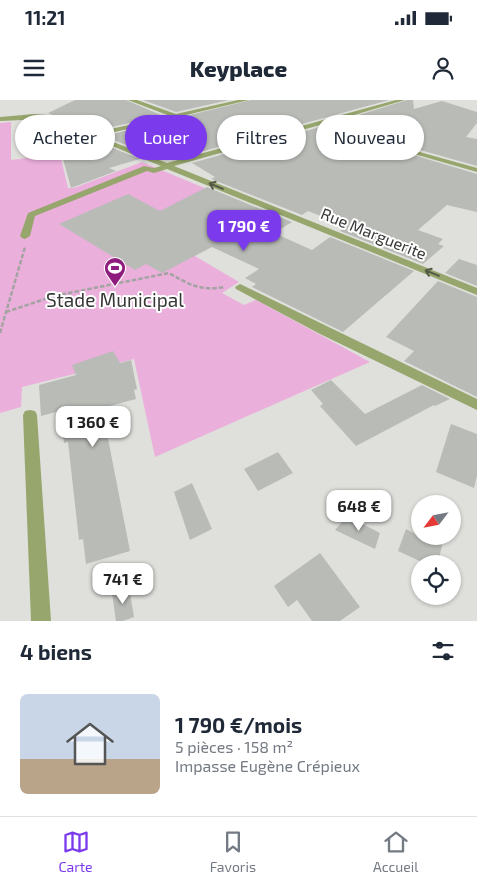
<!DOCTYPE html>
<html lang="fr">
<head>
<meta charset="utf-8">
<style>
  body { margin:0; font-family:"Exo 2",sans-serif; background:#f2f2f3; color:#1f2937; height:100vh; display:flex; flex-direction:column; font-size:19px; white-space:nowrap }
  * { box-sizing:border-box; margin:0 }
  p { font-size:16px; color:#747a83 }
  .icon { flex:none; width:28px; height:28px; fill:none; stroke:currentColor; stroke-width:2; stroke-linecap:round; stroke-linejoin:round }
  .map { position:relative; height:521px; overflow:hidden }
  .drawer { display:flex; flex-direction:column; background:#fff; flex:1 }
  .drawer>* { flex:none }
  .banner { position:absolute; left:15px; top:15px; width:448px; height:45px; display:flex; gap:10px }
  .needle { width:32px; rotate:238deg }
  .fabs { position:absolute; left:411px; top:395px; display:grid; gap:10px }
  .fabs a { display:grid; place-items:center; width:50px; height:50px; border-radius:50%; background:#fff; box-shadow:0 1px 4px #0004; font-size:25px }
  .price { position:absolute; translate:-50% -42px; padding:0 11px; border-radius:10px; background:#fff; color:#222; font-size:16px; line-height:32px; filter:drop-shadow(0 1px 2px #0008) }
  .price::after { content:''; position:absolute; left:50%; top:30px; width:15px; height:11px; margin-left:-8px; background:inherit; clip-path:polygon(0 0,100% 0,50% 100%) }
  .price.on { background:#7c3aed; color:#fff }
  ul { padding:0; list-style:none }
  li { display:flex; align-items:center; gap:15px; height:125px; padding:0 20px }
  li+li { border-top:1px solid #e0e1e3 }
  li span { display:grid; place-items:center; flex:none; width:140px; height:100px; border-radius:8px; color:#555 }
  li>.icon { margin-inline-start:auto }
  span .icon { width:60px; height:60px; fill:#fffc; stroke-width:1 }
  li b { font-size:21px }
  h2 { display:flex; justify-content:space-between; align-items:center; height:60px; padding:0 20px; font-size:21px }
  .tag { padding:0 18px; border-radius:22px; background:#fff; box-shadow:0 1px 4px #0004; font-size:18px; line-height:45px }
  .tag.on { background:#7c3aed; color:#fff }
  .status { display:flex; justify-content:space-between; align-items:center; height:35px; padding:0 25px; background:#fff; direction:ltr }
  .status svg { height:14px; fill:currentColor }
  header { display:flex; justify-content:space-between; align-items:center; height:65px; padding:0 20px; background:#fff; font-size:22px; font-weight:800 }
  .tabs { display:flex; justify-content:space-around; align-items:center; height:70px; border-top:1px solid #e0e1e3; background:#fff; font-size:14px; color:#747a83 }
  .tabs a { display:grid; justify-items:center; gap:2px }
  .tabs .on { color:#7c3aed }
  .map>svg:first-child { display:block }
  .green { fill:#ebafdc }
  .building { fill:#b9bbb7 }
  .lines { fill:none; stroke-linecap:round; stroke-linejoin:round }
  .path { stroke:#a3a4a1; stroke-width:2.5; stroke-dasharray:4.5 2; stroke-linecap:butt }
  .minor { fill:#97a66d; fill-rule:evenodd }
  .oneway { stroke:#545846 }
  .labels { text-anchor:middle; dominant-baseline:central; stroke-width:4; stroke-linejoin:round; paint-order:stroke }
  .far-street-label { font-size:16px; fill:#373736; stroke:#fff }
  .poi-label { font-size:19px; fill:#373736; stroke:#fff }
</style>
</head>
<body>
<div class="status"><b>11:21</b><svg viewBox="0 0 49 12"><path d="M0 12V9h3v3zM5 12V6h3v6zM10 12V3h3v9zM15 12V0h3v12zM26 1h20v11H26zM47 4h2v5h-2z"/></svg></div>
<header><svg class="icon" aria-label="menu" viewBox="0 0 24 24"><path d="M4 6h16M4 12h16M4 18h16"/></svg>Keyplace<svg class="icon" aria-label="person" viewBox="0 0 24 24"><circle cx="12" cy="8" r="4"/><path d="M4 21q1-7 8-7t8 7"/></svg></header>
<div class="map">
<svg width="477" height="521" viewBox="0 0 477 521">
  <rect width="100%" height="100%" fill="#dfe0dc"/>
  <path class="green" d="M11,22V60L60,54L68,88H74L142,62L231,99L166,139L239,182L222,193L244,205L256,200L370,262L155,357L134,259L22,287L21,307L0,313V23Z"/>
  <path class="building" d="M75,0H126L163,16L92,31L48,13Z
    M143,0H229L176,12Z
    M251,0H389L182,57L172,50L153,56L104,36Z
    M407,0H413L414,9L442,1L477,12V23L466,37L477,39V66L374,37L333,23Z
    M46,21L140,59L109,68L116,71L71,88L58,41L54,42L19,27L32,22Z
    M320,27L477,74V112L447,105L418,130L443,139L438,144L444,146L423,164L340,131L346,126L308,111L302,115L211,79L215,77L192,63Z
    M207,87L292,122L274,133L312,150L330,137L414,171L343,232L252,187L256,184L245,178L259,169L212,147L162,173L146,164L135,170L59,124L128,94L160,111Z
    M459,159L477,165V186L445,173Z
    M438,181L477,197V297L404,261L414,251L386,237Z
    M113,251L120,263L131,260L137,289L134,290L136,299L102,308L130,451L86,464L83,439L79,440L68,342L64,343L60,311L41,316L39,285L76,275L72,265Z
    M331,280L365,314L422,285L450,299L435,306L434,305L356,346L320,306L323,304L311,290Z
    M451,324L477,334V376L474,388L436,372Z
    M278,352L293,373L258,391L244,369Z
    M192,383L212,429L190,440L174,392Z
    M347,416L380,433L375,449L335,430Z
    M406,429L419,436H444L438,464H426L398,451Z
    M320,453L360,507L340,521H312L297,500L288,507L274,486Z
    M129,487L134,517L123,521H116L112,493Z"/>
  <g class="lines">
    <path class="path" d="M6,212L54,196L169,173C190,185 200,191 225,187
      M0,233L25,147"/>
    <path class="minor" d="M128,0H137L176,14L238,0H249L98,36L167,63L396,0H405L327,23L373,39L477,68V72L369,41L320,25L174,66L477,188V195L167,69L154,73L147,71L35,116L30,136L25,139L22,138L20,136L28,113L144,66L154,68L161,66L46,19L0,21V17L34,14L47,15L92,33L170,16Z
      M240,184L477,299V310L320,234L236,189L235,187Z
      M30,310L35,311L37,315L51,521H31L23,315L25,311Z"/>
  </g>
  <defs><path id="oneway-shaft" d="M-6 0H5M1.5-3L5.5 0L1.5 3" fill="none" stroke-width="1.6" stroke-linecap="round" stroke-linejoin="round" transform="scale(1.25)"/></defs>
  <g class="oneway">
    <use href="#oneway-shaft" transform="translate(216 86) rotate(-158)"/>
    <use href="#oneway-shaft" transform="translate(432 173) rotate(-158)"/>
  </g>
  <defs>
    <g id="stadium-pin" transform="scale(1.125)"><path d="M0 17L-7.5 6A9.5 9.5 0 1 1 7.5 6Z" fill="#8f1d7d" stroke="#fff"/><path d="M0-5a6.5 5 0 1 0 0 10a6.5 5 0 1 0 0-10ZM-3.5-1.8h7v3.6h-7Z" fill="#fff"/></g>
  </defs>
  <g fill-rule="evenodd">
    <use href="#stadium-pin" x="115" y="168"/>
  </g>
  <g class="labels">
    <g class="far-street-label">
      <text transform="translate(374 133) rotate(22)">Rue Marguerite</text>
    </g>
    <g class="poi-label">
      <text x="115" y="199">Stade Municipal</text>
    </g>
  </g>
</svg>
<div class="fabs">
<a><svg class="needle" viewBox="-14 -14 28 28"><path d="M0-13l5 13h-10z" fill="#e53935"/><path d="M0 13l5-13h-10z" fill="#747a83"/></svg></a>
<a><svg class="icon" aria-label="locate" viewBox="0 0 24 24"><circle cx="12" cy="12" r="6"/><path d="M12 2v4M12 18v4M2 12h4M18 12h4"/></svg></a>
</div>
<b class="price on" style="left:244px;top:152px">1 790 €</b>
<b class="price" style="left:93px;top:348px">1 360 €</b>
<b class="price" style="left:359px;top:432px">648 €</b>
<b class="price" style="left:123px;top:505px">741 €</b>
<div class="banner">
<a class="tag">Acheter</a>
<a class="tag on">Louer</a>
<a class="tag">Filtres</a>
<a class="tag">Nouveau</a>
</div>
</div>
<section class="drawer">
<h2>4 biens<svg class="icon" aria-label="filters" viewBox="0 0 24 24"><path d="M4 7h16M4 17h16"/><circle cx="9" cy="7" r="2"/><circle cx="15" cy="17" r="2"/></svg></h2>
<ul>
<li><span style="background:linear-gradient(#c9d6e8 65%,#b9a48a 0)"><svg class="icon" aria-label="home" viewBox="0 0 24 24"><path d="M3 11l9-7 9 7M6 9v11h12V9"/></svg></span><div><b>1 790 €/mois</b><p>5 pièces · 158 m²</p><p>Impasse Eugène Crépieux</p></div></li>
</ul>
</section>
<nav class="tabs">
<a class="on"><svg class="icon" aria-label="map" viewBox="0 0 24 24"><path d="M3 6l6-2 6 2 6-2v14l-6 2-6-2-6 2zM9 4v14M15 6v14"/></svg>Carte</a>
<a><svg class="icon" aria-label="saved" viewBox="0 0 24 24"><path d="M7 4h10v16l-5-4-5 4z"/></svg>Favoris</a>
<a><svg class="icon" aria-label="home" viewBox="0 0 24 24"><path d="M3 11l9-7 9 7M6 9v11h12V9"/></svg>Accueil</a>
</nav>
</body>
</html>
